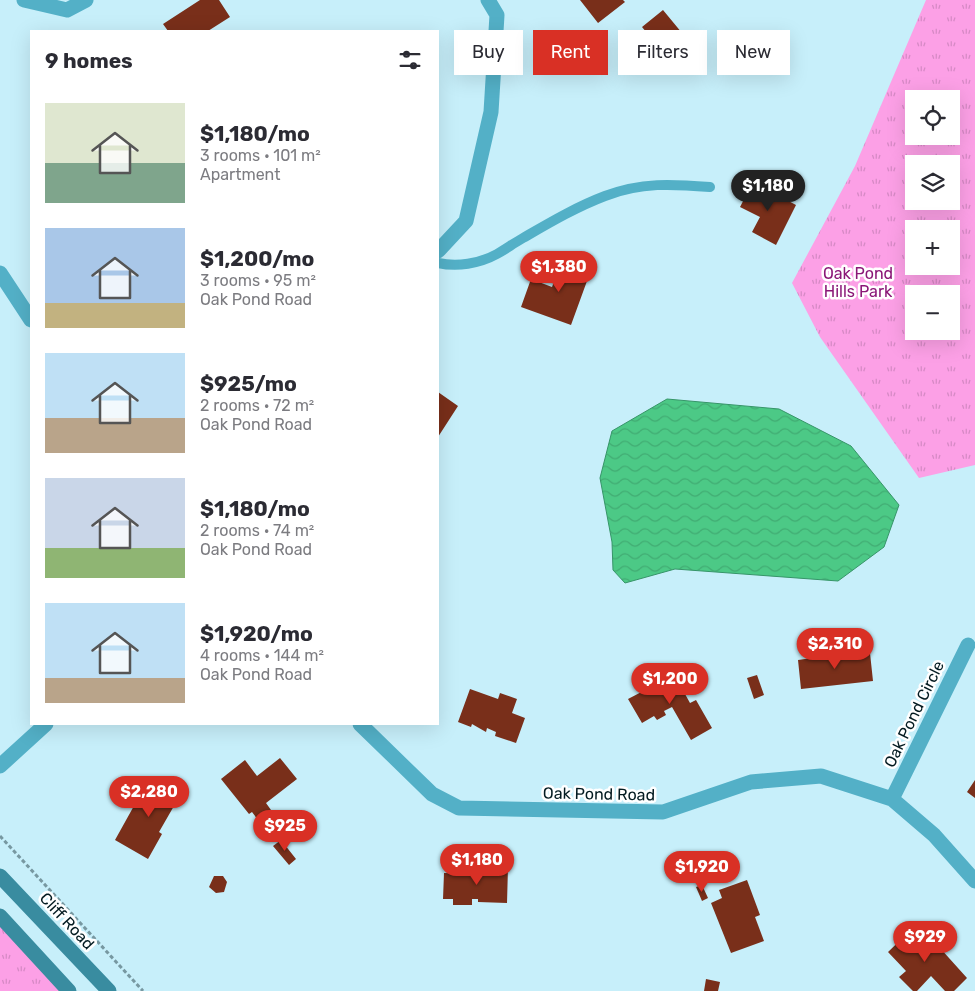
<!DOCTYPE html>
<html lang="en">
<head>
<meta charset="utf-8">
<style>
  body { margin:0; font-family:Rubik,sans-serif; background:#f7f7f7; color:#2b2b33; height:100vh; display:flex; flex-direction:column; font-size:19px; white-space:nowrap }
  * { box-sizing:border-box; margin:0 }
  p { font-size:16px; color:#7c7c81 }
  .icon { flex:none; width:28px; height:28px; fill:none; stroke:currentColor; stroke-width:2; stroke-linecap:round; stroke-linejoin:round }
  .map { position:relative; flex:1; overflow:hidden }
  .side { position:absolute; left:30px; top:30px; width:409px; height:695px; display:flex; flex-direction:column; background:#fff; border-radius:0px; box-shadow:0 5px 20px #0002 }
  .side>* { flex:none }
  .guide { position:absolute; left:454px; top:30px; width:446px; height:45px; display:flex; gap:10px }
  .controls { position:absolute; left:905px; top:90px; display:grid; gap:10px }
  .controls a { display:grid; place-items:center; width:55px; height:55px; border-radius:0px; background:#fff; box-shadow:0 5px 20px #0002; font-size:25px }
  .price { position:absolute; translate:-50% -42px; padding:0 11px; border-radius:18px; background:#d93025; color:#fff; font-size:16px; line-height:32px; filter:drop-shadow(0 1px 2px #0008) }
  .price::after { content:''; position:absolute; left:50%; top:30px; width:15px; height:11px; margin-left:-8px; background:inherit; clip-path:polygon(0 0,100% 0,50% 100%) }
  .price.current { background:#222; color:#fff }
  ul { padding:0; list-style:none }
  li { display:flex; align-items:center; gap:15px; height:125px; padding:0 15px }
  li span { display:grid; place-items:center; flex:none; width:140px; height:100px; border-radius:0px; color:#555 }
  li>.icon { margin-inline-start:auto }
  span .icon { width:60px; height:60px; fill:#fffc; stroke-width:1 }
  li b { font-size:21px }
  h2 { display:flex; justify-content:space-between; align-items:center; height:60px; padding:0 15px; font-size:21px }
  .pill { padding:0 18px; border-radius:0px; background:#fff; box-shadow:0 5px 20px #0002; font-size:18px; line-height:45px }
  .pill.current { background:#d93025; color:#fff }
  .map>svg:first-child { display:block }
  .park { fill:url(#park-tufts); fill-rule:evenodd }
  .water { fill:url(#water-waves); stroke:#369568 }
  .building { fill:#792f1a }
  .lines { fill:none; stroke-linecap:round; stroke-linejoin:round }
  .path { stroke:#7798a1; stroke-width:3; stroke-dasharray:4 2.5; stroke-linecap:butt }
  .service { stroke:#53b0c7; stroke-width:10 }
  .minor { stroke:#53b0c7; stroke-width:15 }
  .secondary { stroke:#398ca0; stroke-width:15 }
  .labels { text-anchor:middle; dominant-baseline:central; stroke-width:5; stroke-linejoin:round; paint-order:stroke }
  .park-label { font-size:16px; fill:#8a1777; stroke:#fff }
  .street-label { font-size:16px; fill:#031b21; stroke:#fff }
</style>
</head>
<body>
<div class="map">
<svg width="975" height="991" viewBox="0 0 975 991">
  <defs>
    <pattern id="park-tufts" width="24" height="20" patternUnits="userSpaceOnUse" patternTransform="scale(1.25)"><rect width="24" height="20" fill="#fca0e6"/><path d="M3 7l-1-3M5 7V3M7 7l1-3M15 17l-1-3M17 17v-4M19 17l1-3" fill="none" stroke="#d689c5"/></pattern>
    <pattern id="water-waves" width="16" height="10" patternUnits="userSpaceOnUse" patternTransform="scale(1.25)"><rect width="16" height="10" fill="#4cc986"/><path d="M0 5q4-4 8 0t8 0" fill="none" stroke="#41ac73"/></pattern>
  </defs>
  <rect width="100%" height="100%" fill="#c7effa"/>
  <path class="park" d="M926,0H975V465L919,478L820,337L792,283L855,166ZM914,99H951V136H914ZM914,164H951V201H914ZM914,229H951V266H914ZM914,294H951V331H914Z
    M0,918L67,991H0Z"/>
  <path class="water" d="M667,399L779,409L851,446L899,505L884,547L838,581L675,569L625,583L613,570L612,542L600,478L612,431Z"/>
  <path class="building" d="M200,0H219L230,17L208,31H168L163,24Z
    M580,0H623L625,2L598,23Z
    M663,10L682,33L661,50L642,27Z
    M753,182L796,205L776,245L752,232L760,217L740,207Z
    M563,259L591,270L571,325L521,307L531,279L552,287Z
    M438,392L458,406L438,437Z
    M809 644a8 8 0 1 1 16 0a8 8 0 1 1-16 0Z
    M850,650V655L870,653L873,681L801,689L798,660L819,657L818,653Z
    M660,673L664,679L670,675L671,678L675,676L690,703L696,700L712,728L691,740L672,707L664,711L666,715L657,720L654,716L642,723L628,699L651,687L648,680Z
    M757,675L764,695L754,699L747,678Z
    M470,689L498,699L500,693L517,699L512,713L525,718L516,743L495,736L496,732L487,728L486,732L472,724L471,727L458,722Z
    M280,758L297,779L266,803L271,810L258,820L252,812L249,814L221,779L245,760L257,776Z
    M157,777L182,792L159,832L162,834L148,859L115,840L140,795L145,798Z
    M975,780V798L967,792Z
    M281,840L296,859L289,865L273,846Z
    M478,866L508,867L507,903L478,902V899H472V905H453V899H443L444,873L478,874Z
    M214,876H223L227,882L224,892L216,893L209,887Z
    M747,880L760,915L755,917L764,941L731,953L711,903L722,898L719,890Z
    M702,885L708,898L702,901L696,887Z
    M916,925L930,939L928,942L937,951L940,948L967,978L954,991H945L931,976L917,991H913L899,977L906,971L888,952Z
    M706,979L720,982L718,991H704Z"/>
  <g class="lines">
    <path class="path" d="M0,836L143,991"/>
    <path class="service" d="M438,263C457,267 479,264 497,254C506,249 514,243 523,238C549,223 576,207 605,196C641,182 673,184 710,187"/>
    <path class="minor" d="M24,0L67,10L86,0
      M438,251L466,221L491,112L497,15L488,0
      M0,273L31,320
      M360,724L432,794L459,808L663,812L751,782L821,776L892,799L934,835L975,881
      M0,766L46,724
      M892,799L968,645"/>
    <path class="secondary" d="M0,876L109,991
      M0,916L69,991"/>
  </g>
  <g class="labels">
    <g class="park-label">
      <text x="858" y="273">Oak Pond<tspan x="858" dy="18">Hills Park</tspan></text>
    </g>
    <g class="street-label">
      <text transform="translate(914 714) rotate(-64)">Oak Pond Circle</text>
      <text transform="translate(599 794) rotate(1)">Oak Pond Road</text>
      <text transform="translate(67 921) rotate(47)">Cliff Road</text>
    </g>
  </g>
</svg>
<div class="controls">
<a><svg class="icon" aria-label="locate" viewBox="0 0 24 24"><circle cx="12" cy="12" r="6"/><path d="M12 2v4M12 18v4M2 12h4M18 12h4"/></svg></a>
<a><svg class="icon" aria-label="layers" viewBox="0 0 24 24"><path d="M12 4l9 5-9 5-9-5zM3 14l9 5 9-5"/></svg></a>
<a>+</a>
<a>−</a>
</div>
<b class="price current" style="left:768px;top:212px">$1,180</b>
<b class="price" style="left:559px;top:293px">$1,380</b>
<b class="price" style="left:835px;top:670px">$2,310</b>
<b class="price" style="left:670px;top:705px">$1,200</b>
<b class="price" style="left:149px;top:818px">$2,280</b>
<b class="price" style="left:285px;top:852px">$925</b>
<b class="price" style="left:477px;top:886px">$1,180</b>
<b class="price" style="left:702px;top:893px">$1,920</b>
<b class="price" style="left:925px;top:963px">$929</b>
<div class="guide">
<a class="pill">Buy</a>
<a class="pill current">Rent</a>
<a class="pill">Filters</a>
<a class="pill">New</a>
</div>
<section class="side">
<h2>9 homes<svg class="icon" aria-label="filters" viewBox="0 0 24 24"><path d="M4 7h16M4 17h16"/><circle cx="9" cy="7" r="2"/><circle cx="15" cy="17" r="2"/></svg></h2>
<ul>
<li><span style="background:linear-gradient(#dfe7d0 60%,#7fa58c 0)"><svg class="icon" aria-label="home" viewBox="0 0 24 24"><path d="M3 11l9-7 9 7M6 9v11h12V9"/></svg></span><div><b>$1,180/mo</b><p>3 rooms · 101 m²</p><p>Apartment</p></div></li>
<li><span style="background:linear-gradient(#a9c7e8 75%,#c2b280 0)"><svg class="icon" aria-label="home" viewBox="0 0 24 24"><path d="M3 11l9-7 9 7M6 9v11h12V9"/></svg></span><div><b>$1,200/mo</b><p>3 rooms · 95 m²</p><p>Oak Pond Road</p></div></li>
<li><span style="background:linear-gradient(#bfe0f5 65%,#b9a48a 0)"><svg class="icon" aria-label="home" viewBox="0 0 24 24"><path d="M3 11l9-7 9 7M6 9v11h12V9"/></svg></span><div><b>$925/mo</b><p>2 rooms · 72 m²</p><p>Oak Pond Road</p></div></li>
<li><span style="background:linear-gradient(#c9d6e8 70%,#8fb573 0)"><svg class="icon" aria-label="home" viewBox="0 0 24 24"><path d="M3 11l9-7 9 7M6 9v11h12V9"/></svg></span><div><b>$1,180/mo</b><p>2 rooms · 74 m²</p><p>Oak Pond Road</p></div></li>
<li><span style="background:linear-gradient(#bfe0f5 75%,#b9a48a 0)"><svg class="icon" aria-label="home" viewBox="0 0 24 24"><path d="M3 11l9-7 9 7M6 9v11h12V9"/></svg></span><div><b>$1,920/mo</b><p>4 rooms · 144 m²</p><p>Oak Pond Road</p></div></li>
</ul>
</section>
</div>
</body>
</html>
